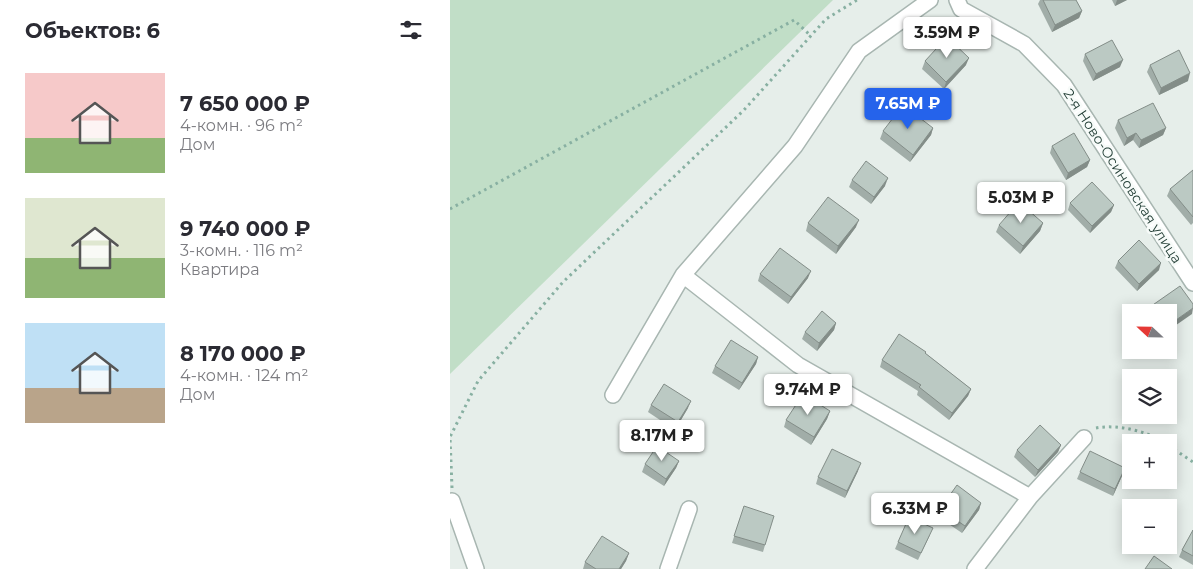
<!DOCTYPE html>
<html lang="ru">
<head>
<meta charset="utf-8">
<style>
  body { margin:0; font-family:Montserrat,sans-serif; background:#f7f7f7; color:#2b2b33; height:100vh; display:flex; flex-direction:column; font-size:19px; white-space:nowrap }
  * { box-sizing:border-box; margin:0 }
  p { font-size:16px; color:#7c7c81 }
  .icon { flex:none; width:28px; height:28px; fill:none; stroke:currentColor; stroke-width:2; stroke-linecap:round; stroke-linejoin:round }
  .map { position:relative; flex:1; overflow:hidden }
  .panel { display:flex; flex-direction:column; background:#fff; width:450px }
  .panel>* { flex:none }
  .needle { width:32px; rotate:292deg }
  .buttons { position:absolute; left:672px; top:304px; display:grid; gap:10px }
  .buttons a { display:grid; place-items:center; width:55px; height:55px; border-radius:0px; background:#fff; box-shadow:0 2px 12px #0003; font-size:25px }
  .price { position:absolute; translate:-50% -42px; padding:0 11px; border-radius:5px; background:#fff; color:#222; font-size:16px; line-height:32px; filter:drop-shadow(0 1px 2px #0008) }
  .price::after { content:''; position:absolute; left:50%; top:30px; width:15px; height:11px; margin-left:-8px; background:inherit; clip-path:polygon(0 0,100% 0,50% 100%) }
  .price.active { background:#2563eb; color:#fff }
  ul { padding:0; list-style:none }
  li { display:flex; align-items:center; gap:15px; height:125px; padding:0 25px }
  li span { display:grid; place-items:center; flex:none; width:140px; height:100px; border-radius:0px; color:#555 }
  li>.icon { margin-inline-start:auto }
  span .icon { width:60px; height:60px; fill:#fffc; stroke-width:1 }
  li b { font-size:21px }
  h2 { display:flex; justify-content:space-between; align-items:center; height:60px; padding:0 25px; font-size:21px }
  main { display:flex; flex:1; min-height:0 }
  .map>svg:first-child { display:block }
  .green { fill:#c1dec7 }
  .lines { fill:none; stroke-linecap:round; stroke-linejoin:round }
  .minor-casing { stroke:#a8b6b1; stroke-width:18 }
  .path { stroke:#88b0a2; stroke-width:3; stroke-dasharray:2.5 4; stroke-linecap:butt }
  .minor { stroke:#fff; stroke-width:15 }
  .wall { fill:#a1ada8 }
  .shaded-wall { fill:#838d88 }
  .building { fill:#bbc9c3; stroke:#838d88 }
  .labels { text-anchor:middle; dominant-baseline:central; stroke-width:5; stroke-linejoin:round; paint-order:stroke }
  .street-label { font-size:14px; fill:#254038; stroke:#f7fbf9 }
</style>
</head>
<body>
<main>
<section class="panel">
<h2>Объектов: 6<svg class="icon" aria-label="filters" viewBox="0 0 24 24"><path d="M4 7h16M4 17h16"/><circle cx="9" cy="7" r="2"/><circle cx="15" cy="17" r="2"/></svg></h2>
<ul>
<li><span style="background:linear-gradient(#f6c9c9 65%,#8fb573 0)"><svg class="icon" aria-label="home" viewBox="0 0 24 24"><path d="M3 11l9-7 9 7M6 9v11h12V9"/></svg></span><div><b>7 650 000 ₽</b><p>4-комн. · 96 m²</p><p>Дом</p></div></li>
<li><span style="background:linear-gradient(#dfe7d0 60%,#8fb573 0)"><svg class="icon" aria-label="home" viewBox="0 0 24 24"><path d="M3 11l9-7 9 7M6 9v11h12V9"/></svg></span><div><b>9 740 000 ₽</b><p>3-комн. · 116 m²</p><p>Квартира</p></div></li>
<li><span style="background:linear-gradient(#bfe0f5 65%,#b9a48a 0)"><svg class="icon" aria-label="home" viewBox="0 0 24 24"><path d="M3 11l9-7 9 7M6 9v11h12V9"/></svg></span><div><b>8 170 000 ₽</b><p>4-комн. · 124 m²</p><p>Дом</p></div></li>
</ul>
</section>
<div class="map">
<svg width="743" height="569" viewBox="0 0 743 569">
  <rect width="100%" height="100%" fill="#e6eeea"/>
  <path class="green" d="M0,0H383L0,374Z"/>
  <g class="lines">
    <g class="minor-casing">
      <path id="minor" d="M507,0L511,9L574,44L614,85L743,283
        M233,275L348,365L580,497
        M163,395L233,275L345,146L409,51L480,0
        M0,503L2,501L26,569
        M218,569L239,509
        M525,569L580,497L634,438"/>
    </g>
    <path class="path" d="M0,209L344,20L361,36
      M646,428C667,424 696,431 714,442
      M719,446L743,462
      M2,488L0,437L28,381L113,282L294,110L376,19L407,0"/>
    <use href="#minor" class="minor"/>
  </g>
  <path class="wall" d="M590,0H626L632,11L629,18L602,32L588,4Z
    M662,0H677L665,6Z
    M635,54L670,67L643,81L633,61Z
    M475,61L516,65L494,89L472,69Z
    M700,65L738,81L709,95L697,72Z
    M668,120L716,128L713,135L689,148L683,140L674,146L665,128Z
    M483,128L481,135L460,162L430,139L433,131Z
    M602,146L640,160L637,167L616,180L600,153Z
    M743,170V223L741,225L717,196L720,189Z
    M402,180L435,186L421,204L399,187Z
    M620,203L664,205L661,212L640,233L618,210Z
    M358,223L406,227L386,254L356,231Z
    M593,223L590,231L570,254L546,232L549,225Z
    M668,261L709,270L687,291L665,268Z
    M310,274L358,278L338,304L308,281Z
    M386,323L384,330L367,351L352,339L355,332Z
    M475,353L521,389L518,396L499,420L467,395L468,391L430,367L432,360Z
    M308,357L306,364L289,390L262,373L265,366Z
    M201,405L238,408L225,430L198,412Z
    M380,411L377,419L361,445L334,427L336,420Z
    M611,445L608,452L585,477L564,457L567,450Z
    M229,461L226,468L214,486L192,472L195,464Z
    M408,471L395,498L366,484L368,477Z
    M630,472L672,476L663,496L627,479Z
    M531,503L529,510L512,533L487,516L490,509Z
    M294,506L315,545L313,552L282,543Z
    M743,530V565L729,557L732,550Z
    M480,535L468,560L445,549L448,542Z
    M179,553L176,561L171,569H133L135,562Z"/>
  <path class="shaded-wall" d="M667,0H677L665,6Z
    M632,11L629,18L602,32L605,25Z
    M519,58L516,65L494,89L496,82Z
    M673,60L670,67L643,81L646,74Z
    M740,73L738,81L709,95L711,88Z
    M483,128L481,135L460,162L463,155Z
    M716,128L713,135L689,148L691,140Z
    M686,133L683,140L674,146L677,138Z
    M640,160L637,167L616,180L618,173Z
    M438,178L435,186L421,204L424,197Z
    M664,205L661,212L640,233L642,226Z
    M409,220L406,227L386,254L388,246Z
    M593,223L590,231L570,254L573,246Z
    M711,263L709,270L687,291L689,284Z
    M361,271L358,278L338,304L341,297Z
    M743,308L742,314L719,330V325Z
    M386,323L384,330L367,351L369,343Z
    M308,357L306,364L289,390L292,383Z
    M521,389L518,396L499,420L502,413Z
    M241,401L238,408L225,430L228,422Z
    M380,411L377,419L361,445L364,437Z
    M611,445L608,452L585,477L588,470Z
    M229,461L226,468L214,486L216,479Z
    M411,463L408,471L395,498L397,491Z
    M675,468L672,476L663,496L665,489Z
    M531,503L529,510L512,533L515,526Z
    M179,553L176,561L171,569H169Z"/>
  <path class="building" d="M593,0H626L632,11L605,25Z
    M497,37L519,58L496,82L475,61Z
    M662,40L673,60L646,74L635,54Z
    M729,50L740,73L711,88L700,65Z
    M703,103L716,128L691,140L686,133L677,138L668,120Z
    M453,105L483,128L463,155L433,131Z
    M624,133L640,160L618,173L602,146Z
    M416,161L438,178L424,197L402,180Z
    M743,170V217L720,189Z
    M642,182L664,205L642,226L620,203Z
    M378,197L409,220L388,246L358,223Z
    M569,202L593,223L573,246L549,225Z
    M689,240L711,263L689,284L668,261Z
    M330,248L361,271L341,297L310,274Z
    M730,286L743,304V308L719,325V312H699L697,309Z
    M372,311L386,323L369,343L355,332Z
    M449,334L476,352L475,353L521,389L502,413L469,387L471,385L432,360Z
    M281,340L308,357L292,383L265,366Z
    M214,384L241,401L228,422L201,405Z
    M353,394L380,411L364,437L336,420Z
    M590,425L611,445L588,470L567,450Z
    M207,446L229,461L216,479L195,464Z
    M382,449L411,463L397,491L368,477Z
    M640,451L675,468L665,489L630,472Z
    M507,485L531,503L515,526L490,509Z
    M294,506L324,516L315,545L284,536Z
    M459,517L483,528L471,553L448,542Z
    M743,530V556L732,550Z
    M152,536L179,553L169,569H146L135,562Z
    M704,556L722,569H695Z"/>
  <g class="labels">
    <g class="street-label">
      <text transform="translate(673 176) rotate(57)">2-я Ново-Осиновская улица</text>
    </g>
  </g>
</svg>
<div class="buttons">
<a><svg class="needle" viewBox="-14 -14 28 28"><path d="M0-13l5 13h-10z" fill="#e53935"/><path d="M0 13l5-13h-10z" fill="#7c7c81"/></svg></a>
<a><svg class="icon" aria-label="layers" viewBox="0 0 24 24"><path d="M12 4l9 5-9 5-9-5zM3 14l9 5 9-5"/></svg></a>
<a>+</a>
<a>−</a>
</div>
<b class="price" style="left:497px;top:59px">3.59M ₽</b>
<b class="price active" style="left:458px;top:130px">7.65M ₽</b>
<b class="price" style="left:571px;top:224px">5.03M ₽</b>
<b class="price" style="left:358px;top:416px">9.74M ₽</b>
<b class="price" style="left:212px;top:462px">8.17M ₽</b>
<b class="price" style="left:465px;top:535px">6.33M ₽</b>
</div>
</main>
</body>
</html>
